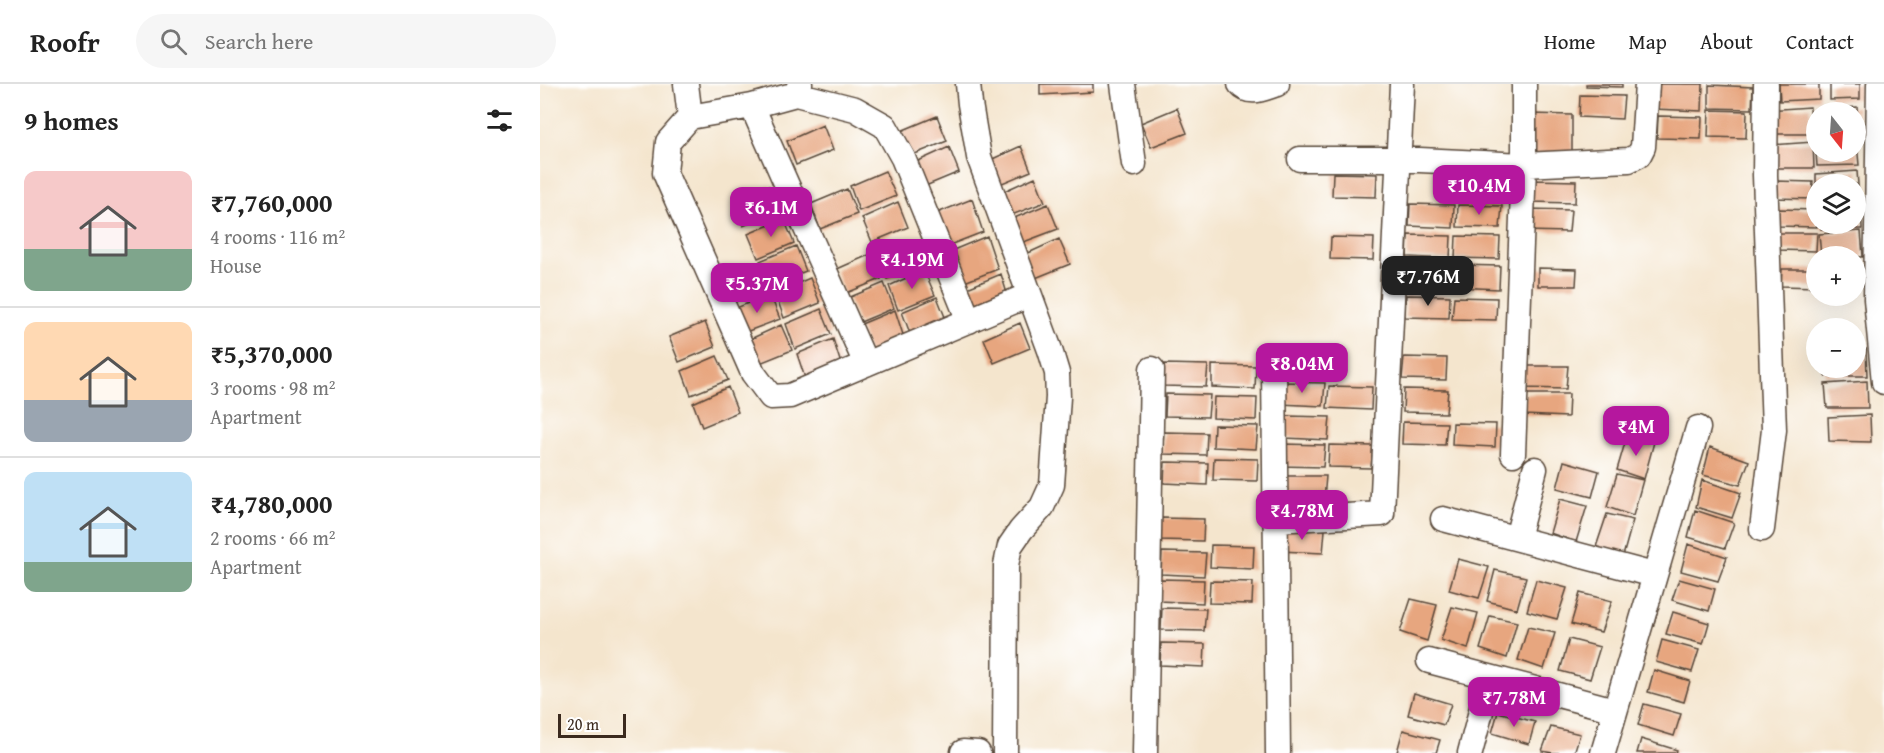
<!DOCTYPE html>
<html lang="en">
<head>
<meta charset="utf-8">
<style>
  body { margin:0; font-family:"Gentium Book Plus",serif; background:#f6f6f6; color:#222; height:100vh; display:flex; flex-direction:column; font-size:22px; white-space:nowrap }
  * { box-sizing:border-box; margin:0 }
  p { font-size:20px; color:#767676 }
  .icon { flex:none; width:33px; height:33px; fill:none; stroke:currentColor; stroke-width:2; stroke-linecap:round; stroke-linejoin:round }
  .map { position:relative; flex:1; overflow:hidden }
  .drawer { display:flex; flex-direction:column; background:#fff; width:540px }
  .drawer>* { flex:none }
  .needle { width:39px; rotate:163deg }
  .fabs { position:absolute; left:1266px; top:18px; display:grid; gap:12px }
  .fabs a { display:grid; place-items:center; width:60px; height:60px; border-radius:50%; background:#fff; box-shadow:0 6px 24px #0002; font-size:30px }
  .scale { position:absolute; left:18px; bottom:15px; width:68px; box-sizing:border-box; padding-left:6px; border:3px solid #3b2a1e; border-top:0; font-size:16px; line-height:21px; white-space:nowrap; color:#3b2a1e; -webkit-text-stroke:4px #fff; paint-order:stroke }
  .price { position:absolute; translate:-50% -51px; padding:0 14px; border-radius:12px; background:#b5179e; color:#fff; font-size:20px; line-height:39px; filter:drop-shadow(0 2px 3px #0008) }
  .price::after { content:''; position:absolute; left:50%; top:36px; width:18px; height:14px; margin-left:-9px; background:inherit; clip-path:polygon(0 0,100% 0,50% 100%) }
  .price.current { background:#222; color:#fff }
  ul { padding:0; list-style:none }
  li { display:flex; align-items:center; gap:18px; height:150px; padding:0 24px }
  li+li { border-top:2px solid #e0e0e0 }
  li span { display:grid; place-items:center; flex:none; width:168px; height:120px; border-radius:12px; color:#555 }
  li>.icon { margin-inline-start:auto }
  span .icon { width:72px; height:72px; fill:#fffc; stroke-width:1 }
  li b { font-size:26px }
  h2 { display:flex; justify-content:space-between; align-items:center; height:72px; padding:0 24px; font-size:26px }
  header { display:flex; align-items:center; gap:36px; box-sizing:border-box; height:84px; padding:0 30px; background:#fff; border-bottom:2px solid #e0e0e0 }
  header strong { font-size:28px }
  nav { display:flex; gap:33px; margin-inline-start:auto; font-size:21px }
  .search { width:420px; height:54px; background:#f6f6f6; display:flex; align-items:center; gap:15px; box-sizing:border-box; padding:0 21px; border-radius:33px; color:#767676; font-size:22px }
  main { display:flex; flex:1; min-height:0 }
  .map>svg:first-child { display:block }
  .building { fill:#e7a67f }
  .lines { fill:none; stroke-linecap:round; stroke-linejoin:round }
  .minor-casing { stroke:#574638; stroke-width:27 }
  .minor { stroke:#fff; stroke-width:24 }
</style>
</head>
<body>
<header>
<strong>Roofr</strong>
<div class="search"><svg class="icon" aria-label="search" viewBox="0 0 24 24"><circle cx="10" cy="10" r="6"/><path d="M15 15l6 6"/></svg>Search here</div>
<nav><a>Home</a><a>Map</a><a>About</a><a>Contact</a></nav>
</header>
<main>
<section class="drawer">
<h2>9 homes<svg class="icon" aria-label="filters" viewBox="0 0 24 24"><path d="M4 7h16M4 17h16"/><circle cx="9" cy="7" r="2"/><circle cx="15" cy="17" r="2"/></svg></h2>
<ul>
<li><span style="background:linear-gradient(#f6c9c9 65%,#7fa58c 0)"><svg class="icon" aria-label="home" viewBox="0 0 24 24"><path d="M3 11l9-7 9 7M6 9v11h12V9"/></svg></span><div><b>₹7,760,000</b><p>4 rooms · 116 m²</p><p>House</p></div></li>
<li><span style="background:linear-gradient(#ffd9b3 65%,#9aa5b1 0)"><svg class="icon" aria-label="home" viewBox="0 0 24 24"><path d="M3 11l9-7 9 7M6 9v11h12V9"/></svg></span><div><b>₹5,370,000</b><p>3 rooms · 98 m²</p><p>Apartment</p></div></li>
<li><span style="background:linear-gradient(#bfe0f5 75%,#7fa58c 0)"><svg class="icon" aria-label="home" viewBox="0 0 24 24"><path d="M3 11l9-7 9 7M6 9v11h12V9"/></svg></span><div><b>₹4,780,000</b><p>2 rooms · 66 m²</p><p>Apartment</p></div></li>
</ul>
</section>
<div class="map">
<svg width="1344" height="669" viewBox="0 0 1344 669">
  <rect width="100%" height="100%" fill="#fff"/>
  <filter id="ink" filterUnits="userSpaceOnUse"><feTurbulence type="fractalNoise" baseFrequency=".0167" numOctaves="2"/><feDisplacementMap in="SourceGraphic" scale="12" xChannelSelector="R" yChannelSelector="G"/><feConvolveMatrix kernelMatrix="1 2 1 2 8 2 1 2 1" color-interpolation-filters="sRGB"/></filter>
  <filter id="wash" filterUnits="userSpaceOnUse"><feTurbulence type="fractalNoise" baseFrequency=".008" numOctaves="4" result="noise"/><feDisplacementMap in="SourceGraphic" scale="24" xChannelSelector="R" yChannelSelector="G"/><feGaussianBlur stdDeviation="1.35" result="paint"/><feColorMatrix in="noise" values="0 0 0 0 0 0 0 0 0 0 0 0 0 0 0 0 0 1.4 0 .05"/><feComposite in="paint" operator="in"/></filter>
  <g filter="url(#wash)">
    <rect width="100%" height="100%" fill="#f4e5cd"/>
    <g id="blocks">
      <path class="building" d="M500,0H553V8L500,11Z
        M1046,0H1082V3L1046,2Z
        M1114,0H1163L1162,27L1113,25Z
        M1239,0H1279V15L1240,17Z
        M1290,0H1320V15L1290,16Z
        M1169,1L1213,3L1212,25L1169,24Z
        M1040,11L1084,12L1082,35L1039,33Z
        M1270,23L1271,50H1230L1228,26Z
        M1317,23L1319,50H1316V28H1276V26Z
        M637,24L647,49L611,63L601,39Z
        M1169,26L1207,27L1206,54L1168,53Z
        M990,30L1032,31V75L988,73Z
        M397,32L407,57L370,72L361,47Z
        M1118,32L1162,33L1161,55L1117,54Z
        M283,41L293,66L256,81L247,57Z
        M1273,58L1274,84H1232L1231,61Z
        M1316,59H1317L1319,81L1277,82L1276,68H1316Z
        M481,62L491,87L455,102L446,78Z
        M409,63L419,88L383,103L374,79Z
        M345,87L356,112L319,127L310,102Z
        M1317,87L1319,114H1316V100H1276V90Z
        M793,89L837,90L836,113L792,112Z
        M495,93L505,118L469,132L460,109Z
        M919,94L963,95L961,118L918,116Z
        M992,96L1036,97L1035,119L991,118Z
        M1234,97L1273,98L1272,115L1234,114Z
        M229,102L240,127L203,142L194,117Z
        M307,105L317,130L280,145L271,120Z
        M432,115L443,148L407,162L397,129Z
        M358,118L368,143L332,158L322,134Z
        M1316,118H1321L1322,145H1281L1280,140H1316Z
        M508,120L518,145L481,159L472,135Z
        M870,120L914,121L913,144L869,142Z
        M918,121L962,122L960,144L917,143Z
        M987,125L1031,126L1029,148L986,147Z
        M1238,125L1276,126L1277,143L1238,142Z
        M244,135L254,159L218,174L208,150Z
        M1321,147L1323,173L1281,172L1279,150Z
        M1238,149H1277L1276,167L1238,166Z
        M868,151L911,152L910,175L867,173Z
        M447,152L458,185L422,199L411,167Z
        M916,152L960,153L959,175L915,174Z
        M791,153L834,154L833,176L790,175Z
        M519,155L530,180L493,195L484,171Z
        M373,156L383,180L347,195L338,171Z
        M256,162L266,187L229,201L220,177Z
        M331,170L341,195L304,210L295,186Z
        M868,179L912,180L910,202L867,201Z
        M217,180L227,205L191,219L182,195Z
        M917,181L960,182L959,205L915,203Z
        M1316,183H1325L1324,201H1316Z
        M998,184L1037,185L1036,202H998Z
        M1242,185H1276V203L1241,202Z
        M384,186L395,211L358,226L349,202Z
        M461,190L469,216L433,229L425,205Z
        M270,194L280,219L244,234L235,209Z
        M344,199L354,224L318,239L308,214Z
        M230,210L240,235L203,249L194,225Z
        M866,211L910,212L909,234L865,233Z
        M397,213L407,238L371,252L362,228Z
        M914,213L957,214L956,236L912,235Z
        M281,225L291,250L255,265L246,240Z
        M355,226L366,260L330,273L319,241Z
        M165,238L175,263L139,278L129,253Z
        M480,239L490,264L454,279L444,255Z
        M241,241L252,266L215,281L206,257Z
        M293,255L303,286L267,300L257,270Z
        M1326,265L1327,292H1285V284H1316V266Z
        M177,272L188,296L151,311L142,287Z
        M864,273L907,274L906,296L862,295Z
        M624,280L668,281L666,303L623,302Z
        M672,281L716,282L715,305L672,303Z
        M984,282H1028L1026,305L983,304Z
        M1327,297L1328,324H1287L1285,300Z
        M741,298L785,299L783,322L740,320Z
        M789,302L832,303L831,326L787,324Z
        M188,303L198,328L162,343L153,319Z
        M864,305L908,306L906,329L863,328Z
        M626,310L670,311L668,333L625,332Z
        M985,310H1029L1028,333L984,331Z
        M674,313L717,314L716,336L673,334Z
        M1330,331L1331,358L1289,357L1288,333Z
        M746,332L790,333L788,356L745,354Z
        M863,338L907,339L905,361L862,360Z
        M913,339L956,340L955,363L912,361Z
        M674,341L718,342L716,365L673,363Z
        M624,348L667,349L666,371L622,370Z
        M1087,352L1114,358L1104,395L1077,386Z
        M741,360L785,361L783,383L740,382Z
        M789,361L833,362L831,384L788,383Z
        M1170,363L1209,377L1200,401L1163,391Z
        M674,374L718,375L717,397L673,396Z
        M1024,377L1059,387L1052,413L1017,404Z
        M625,378L668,379L667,401L624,399Z
        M1077,390L1103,396L1093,432L1067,423Z
        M742,392H786L784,415L741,413Z
        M1162,396L1201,409L1192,434L1156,423Z
        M1020,415L1047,422L1036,458L1010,449Z
        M1155,426L1194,439L1185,464L1148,453Z
        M1067,430L1093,436L1083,472L1056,463Z
        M621,434L664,435L663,457L619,456Z
        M741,445L785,446L783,469L740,467Z
        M1148,460L1187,473L1178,497L1141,487Z
        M671,461L714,462L713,485L670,483Z
        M622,468L666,469L664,492L621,490Z
        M918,475L949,483L939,514L909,506Z
        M955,486L986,493L977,525L947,517Z
        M620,495L664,496L663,519L619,517Z
        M1139,495L1175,505L1169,527L1132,516Z
        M996,496L1027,504L1017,535L987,527Z
        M670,497L713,498L712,520L669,519Z
        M1040,509L1072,517L1061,548L1031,540Z
        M871,515L897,521L887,557L860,548Z
        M912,523L938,529L928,565L901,556Z
        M622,524L666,525L664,547L621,546Z
        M1133,528L1169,539L1163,560L1126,550Z
        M950,532L977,538L967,574L940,565Z
        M988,543L1015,549L1004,585L978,576Z
        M1029,555L1060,563L1050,595L1020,587Z
        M1122,556L1159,566L1152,588L1116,578Z
        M621,559L665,560L664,583L620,581Z
        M1114,586L1150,597L1144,618L1108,608Z
        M874,609L911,620L904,641L868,631Z
        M1104,620L1141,630L1134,652L1098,641Z
        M958,628L995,638L989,660L952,649Z
        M1011,643L1040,650L1034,669H1013L1002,667Z
        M863,646L900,656L896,669L857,668Z
        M1101,655L1137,666L1136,669H1097Z"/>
    </g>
  </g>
  <g filter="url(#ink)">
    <use href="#blocks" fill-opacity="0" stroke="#574638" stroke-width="1.5"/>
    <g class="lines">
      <g class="minor-casing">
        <path id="minor" d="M146,0L150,33L212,22
          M260,0L256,10L212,22L326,280
          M428,0L430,20L439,73L510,266L517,289L518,313L512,401L502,423L481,446L470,462L466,481L465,669
          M583,0L594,80
          M700,0C710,12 724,4 737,0
          M1339,0L1336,215L1344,298
          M256,10L315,25L345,42L363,74L429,237
          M150,33L128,58L125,89L213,289L231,313L250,312L489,211
          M760,75H859L984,81L1089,76L1099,71L1103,63L1107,0
          M734,286L738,669
          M973,370L984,81V0
          M903,435L1114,491
          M735,436L842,430L862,0
          M1222,445L1234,346L1225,91L1226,0
          M977,454L995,385
          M889,577L1075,626
          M423,668L438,669
          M605,669L612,285
          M930,669L950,593
          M1063,669L1158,344"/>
      </g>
      <use href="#minor" class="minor"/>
    </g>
  </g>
</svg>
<div class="fabs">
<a><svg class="needle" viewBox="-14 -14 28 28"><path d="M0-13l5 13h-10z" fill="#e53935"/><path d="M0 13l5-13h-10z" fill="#767676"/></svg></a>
<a><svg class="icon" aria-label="layers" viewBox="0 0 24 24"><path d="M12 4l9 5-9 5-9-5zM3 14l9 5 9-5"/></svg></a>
<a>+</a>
<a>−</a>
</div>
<div class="scale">20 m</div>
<b class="price" style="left:939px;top:132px">₹10.4M</b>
<b class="price" style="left:231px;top:154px">₹6.1M</b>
<b class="price" style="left:372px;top:206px">₹4.19M</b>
<b class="price current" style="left:888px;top:223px">₹7.76M</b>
<b class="price" style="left:217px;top:230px">₹5.37M</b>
<b class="price" style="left:762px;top:310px">₹8.04M</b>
<b class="price" style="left:1096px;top:373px">₹4M</b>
<b class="price" style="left:762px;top:457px">₹4.78M</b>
<b class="price" style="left:974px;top:644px">₹7.78M</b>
</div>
</main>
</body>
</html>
